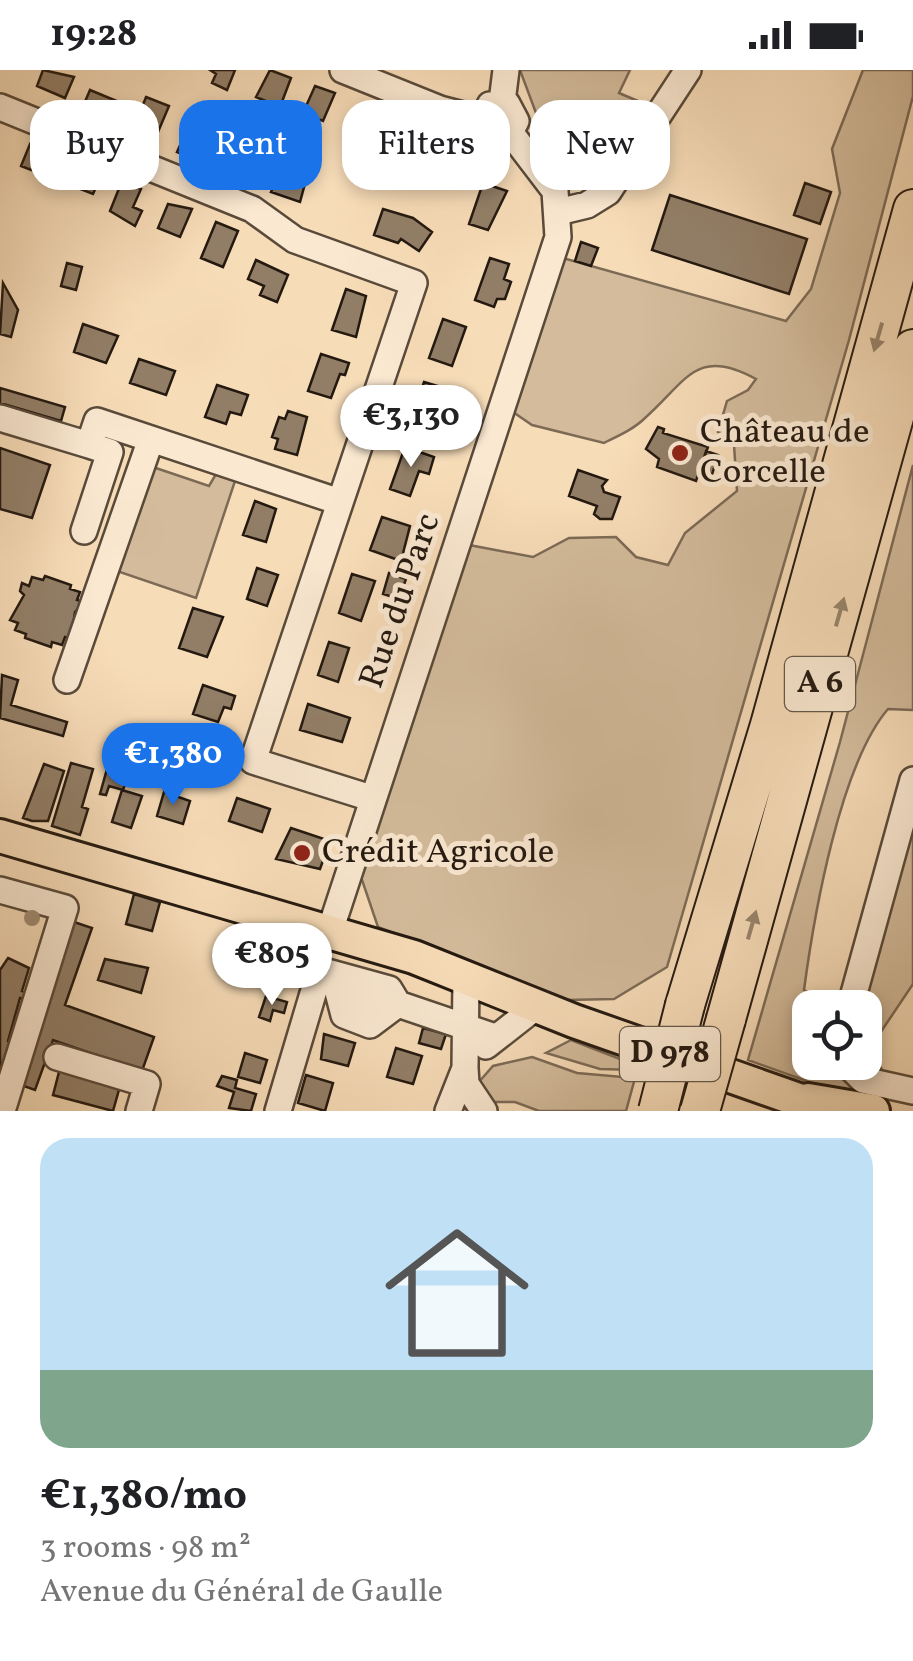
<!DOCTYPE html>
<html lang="en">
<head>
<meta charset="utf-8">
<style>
  body { margin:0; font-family:Vollkorn,serif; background:#f2f2f2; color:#202124; height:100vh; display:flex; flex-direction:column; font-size:38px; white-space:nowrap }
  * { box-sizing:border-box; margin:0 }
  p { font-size:32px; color:#757577 }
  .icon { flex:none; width:55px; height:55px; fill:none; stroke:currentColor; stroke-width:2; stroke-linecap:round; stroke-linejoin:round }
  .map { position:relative; height:1041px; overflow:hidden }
  .side { display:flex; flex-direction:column; background:#fff; flex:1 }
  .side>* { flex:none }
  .hud { position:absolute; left:30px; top:30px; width:855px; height:90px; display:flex; gap:20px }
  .tools { position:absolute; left:792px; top:920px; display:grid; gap:20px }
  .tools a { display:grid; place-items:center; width:90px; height:90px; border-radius:20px; background:#fff; box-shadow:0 5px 15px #0003; font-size:50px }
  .price { position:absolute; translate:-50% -85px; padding:0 22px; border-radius:35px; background:#fff; color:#222; font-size:32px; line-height:65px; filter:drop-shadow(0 2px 5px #0008) }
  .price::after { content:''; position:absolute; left:50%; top:60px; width:30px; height:22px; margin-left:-15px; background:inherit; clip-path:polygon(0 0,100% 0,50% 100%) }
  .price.selected { background:#1a73e8; color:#fff }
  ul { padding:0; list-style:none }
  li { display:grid; align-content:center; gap:20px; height:530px; padding:0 40px }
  li span { display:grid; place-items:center; height:310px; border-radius:30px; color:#555 }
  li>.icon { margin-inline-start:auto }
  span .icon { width:180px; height:180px; fill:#fffc; stroke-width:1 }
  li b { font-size:42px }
  .tag { padding:0 35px; border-radius:30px; background:#fff; box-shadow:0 5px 15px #0003; font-size:35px; line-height:90px }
  .tag.selected { background:#1a73e8; color:#fff }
  .status { display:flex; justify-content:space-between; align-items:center; height:70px; padding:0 50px; background:#fff; direction:ltr }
  .status svg { height:28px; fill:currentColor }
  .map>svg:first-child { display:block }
  .green { fill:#d3bb9b; stroke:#7c6a56; stroke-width:2.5 }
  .building { fill:#927e67; stroke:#241910; stroke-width:2.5 }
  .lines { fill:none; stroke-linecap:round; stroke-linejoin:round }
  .minor-casing { stroke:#594a3a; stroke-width:30 }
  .major-casing { stroke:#241910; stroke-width:38 }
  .highway-casing { stroke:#241910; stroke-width:42 }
  .minor { stroke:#fae8d1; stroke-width:25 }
  .major { stroke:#f7dcb8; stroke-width:32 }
  .highway { stroke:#f7dcb8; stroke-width:38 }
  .highway-bridge-casing { stroke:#241910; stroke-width:42; stroke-linecap:butt }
  .highway-bridge { stroke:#f7dcb8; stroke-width:38 }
  .tree { fill:#a08c73 }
  .oneway { fill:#98846c }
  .poi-dot { fill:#8f2418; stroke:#fae8d1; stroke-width:4 }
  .labels { text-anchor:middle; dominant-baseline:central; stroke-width:10; stroke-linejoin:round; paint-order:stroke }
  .shield { fill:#fae8d1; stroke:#64574a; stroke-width:2.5 }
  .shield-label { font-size:32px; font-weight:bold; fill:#241910 }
  .poi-label { font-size:35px; fill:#241910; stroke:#fae8d1; text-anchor:start }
  .street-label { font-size:35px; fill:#241910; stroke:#fae8d1 }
</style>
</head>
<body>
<div class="status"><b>19:28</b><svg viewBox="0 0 49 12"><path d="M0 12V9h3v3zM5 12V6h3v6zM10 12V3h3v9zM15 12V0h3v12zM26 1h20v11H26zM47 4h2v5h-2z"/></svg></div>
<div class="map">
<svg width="913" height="1041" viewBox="0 0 913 1041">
  <rect width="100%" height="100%" fill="#f7dcb8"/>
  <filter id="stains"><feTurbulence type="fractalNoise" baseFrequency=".002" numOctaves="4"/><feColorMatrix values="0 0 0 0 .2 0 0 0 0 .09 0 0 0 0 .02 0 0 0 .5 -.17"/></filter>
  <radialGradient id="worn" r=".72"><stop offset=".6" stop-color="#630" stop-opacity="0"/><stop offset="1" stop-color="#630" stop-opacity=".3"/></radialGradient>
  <path class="green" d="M520,0H630L619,23L657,39L601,109L552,86Z
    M863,0H913V26L849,270L667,897L614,929L566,930L378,857L361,807L469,475L533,487L569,468L616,467L636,487L668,495L685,463L737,421L734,375L718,362L727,331L748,320L756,309C696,276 687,311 645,348C634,359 618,366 604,373L532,355L513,342L563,188L786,251L811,219L840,123L832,79Z
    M147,395L209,416L216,404L235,411L196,528L111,499Z
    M913,395V640L888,639C840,695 814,845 804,920L835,937L810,938V992L837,993L878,1026L829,1019L748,990L840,672Z
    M913,732V914L866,984L882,999L860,993L865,992V938H857Z
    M571,970L638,996L637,1000L600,999L546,983Z
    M532,987L577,1003L635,1008L626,1041H539L515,1032H493L478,1013L493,996Z"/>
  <path class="building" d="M43,0L74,7L65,28L37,16Z
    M235,0L227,20L212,13L216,4L210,0Z
    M270,0L291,8L280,37L256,27Z
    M315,16L335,23L323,51L303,43Z
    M90,20L119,32L110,54L81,41Z
    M146,27L169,36L155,69L132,63Z
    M359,58L396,71L389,94L351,82Z
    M185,64L210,74L202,92L177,82Z
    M428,65L449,72L437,108L415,101Z
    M30,74L57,89L49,107L21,96Z
    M233,78L260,89L249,113L223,102Z
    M74,92L101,106L93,124L65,113Z
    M285,93L299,98L295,105L306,110L300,132L271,122Z
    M122,111L141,119L133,137L142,141L135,156L110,141Z
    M483,113L507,121L488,160L469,154Z
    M805,113L831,122L820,154L794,145Z
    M670,125L807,169L789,224L652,180Z
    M168,134L192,139L180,167L158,158Z
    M383,139L413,148L432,162L419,181L401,169L398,173L374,165Z
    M216,152L238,161L223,197L201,188Z
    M581,172L598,178L591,196L575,191Z
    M490,188L509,194L504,209L511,212L505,229H497L494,237L475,230Z
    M256,190L288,205L277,232L260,225L264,216L248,209Z
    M67,193L82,197L76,220L61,216Z
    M3,213L18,240L11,267L0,264Z
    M346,219L366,226L356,267L332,260Z
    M443,249L466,257L452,296L429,288Z
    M83,254L118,266L106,293L74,282Z
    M321,284L349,293L345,305L340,304L331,328L308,321Z
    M139,289L175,301L166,325L130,313Z
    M424,312L448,319L433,361L410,354Z
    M217,315L248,325L241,345L230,342L226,354L205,347Z
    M0,318L65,337L61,351L0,333Z
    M288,341L307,347L297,385L275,379L278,369L272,367L279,347L285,349Z
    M658,357L664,359L663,363L708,377L696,411L657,397L659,389L646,379Z
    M405,377L434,387L429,404L419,401L410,426L390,419Z
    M0,378L50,395L32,448L0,439Z
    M706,381L718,385L710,411L698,407Z
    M578,400L607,410L602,416L604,422L620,427L612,449H600L594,444L597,436L569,426Z
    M255,431L276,439L266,472L243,465Z
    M382,447L410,456L401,491L370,480Z
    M257,498L278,505L267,536L247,529Z
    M389,503L406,509L399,529L383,524Z
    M352,504L375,511L361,551L339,543Z
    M45,506L71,515L70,519L80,522L77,530L84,532L75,542L71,569L65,567L62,575L52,572L51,577L25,568L26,564L15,560L18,553L10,550L24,525L20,521L22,513L29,516L32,507L43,510Z
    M193,538L223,547L207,587L179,578Z
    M329,572L349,578L338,612L318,605Z
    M2,605L18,610L11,635L67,652L63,666L0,648Z
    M203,615L235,626L231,639L224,637L218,652L193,644Z
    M308,634L350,648L342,672L300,660Z
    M71,693L93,699L82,737L88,739L80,765L52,756Z
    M44,694L64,701L48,751H32L23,748Z
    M120,697L130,700L123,720L109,716L106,725L100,724L107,699L118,702Z
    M122,720L142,726L131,758L112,752Z
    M164,722L190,731L183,754L157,746Z
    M237,728L270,739L262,762L229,751Z
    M291,758L330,771L320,799L276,789Z
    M134,824L160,832L152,861L126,854Z
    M74,852L92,858L65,935L154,967L142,1001L53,970L35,1020L18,1014Z
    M262,862L314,877L307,902L255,885Z
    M8,888L29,898L22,921L27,922L25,929L20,928L8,971L12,973L0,998V900Z
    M105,889L148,898L141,923L98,910Z
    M266,926L287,932L284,943L273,940L270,951L259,947Z
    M423,958L446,964L441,979L419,973Z
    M324,964L355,973L348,996L321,989Z
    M396,978L422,986L413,1014L387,1007Z
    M245,983L267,990L260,1013L238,1007Z
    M60,998L120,1016L113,1041L53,1025Z
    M306,1005L333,1013L325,1041L298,1033Z
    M222,1006L237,1010L235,1018L256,1024L251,1041L229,1038L234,1022L217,1016Z"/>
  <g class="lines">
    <g class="minor-casing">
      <path id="minor" d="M343,0L440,39L483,50
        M502,32L506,0
        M0,37L252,139L295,170L414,213L253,691L371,728
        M483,50L490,35L507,34L516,51L510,62
        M558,142L587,135L608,122L688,0
        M0,348L89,375L97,351L340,432
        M84,461L110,382L89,375
        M67,610L151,369
        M0,820L65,838L2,1041
        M330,861L558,167L555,121L510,62
        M339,907L338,922L371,934H398L495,967
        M338,922L344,945L370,955L398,934
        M850,938L913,710
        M486,976L537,936
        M57,987L147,1014L139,1041
        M845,992L863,1010L913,1021
        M465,998L466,1014L484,1041
        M278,1041L320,900L389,919L398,934
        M448,1041L465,998L466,908"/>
    </g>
    <g class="major-casing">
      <path id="major" d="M0,766L414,887L574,951L830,1041
        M808,1030L873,1041"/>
    </g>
    <g class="highway-casing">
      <path id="highway" d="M685,935L770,655L913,139
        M726,949L913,279"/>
    </g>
    <use href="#minor" class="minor"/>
    <use href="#major" class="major"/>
    <use href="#highway" class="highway"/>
    <g class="highway-bridge-casing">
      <path id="highway-bridge" d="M658,1041L685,935
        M700,1041L726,949"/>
    </g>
    <use href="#highway-bridge" class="highway-bridge"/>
  </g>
  <circle class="tree" cx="32" cy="848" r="8"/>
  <defs><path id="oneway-solid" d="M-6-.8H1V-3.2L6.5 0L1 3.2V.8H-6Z" transform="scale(2.5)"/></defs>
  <g class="oneway">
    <use href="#oneway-solid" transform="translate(878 267) rotate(106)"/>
    <use href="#oneway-solid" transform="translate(840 542) rotate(-74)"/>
    <use href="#oneway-solid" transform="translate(752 855) rotate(-74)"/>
  </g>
  <g class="poi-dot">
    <circle cx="680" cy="383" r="10"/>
    <circle cx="302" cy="783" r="10"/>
  </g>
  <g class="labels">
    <g class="shield">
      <rect x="785" y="587" width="70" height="54" rx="8"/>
      <rect x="620" y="957" width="100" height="54" rx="8"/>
    </g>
    <g class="shield-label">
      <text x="820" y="614">A 6</text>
      <text x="670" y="984">D 978</text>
    </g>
    <g class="poi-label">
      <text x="700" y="363">Château de<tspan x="700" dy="40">Corcelle</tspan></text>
      <text x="322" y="783">Crédit Agricole</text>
    </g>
    <g class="street-label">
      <text transform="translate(401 531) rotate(-71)">Rue du Parc</text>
    </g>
  </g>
  <rect width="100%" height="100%" filter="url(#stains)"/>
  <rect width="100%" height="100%" fill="url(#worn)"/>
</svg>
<div class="tools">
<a><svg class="icon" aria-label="locate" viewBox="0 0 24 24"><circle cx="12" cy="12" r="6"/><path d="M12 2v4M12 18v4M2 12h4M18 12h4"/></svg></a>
</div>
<b class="price" style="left:411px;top:400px">€3,130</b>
<b class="price selected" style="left:173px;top:738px">€1,380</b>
<b class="price" style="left:272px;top:938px">€805</b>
<div class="hud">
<a class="tag">Buy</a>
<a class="tag selected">Rent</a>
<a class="tag">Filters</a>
<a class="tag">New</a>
</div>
</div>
<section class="side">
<ul>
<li><span style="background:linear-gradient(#bfe0f5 75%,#7fa58c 0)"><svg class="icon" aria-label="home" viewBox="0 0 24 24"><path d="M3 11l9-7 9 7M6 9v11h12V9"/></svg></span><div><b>€1,380/mo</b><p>3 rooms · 98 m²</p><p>Avenue du Général de Gaulle</p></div></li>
</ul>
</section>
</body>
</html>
